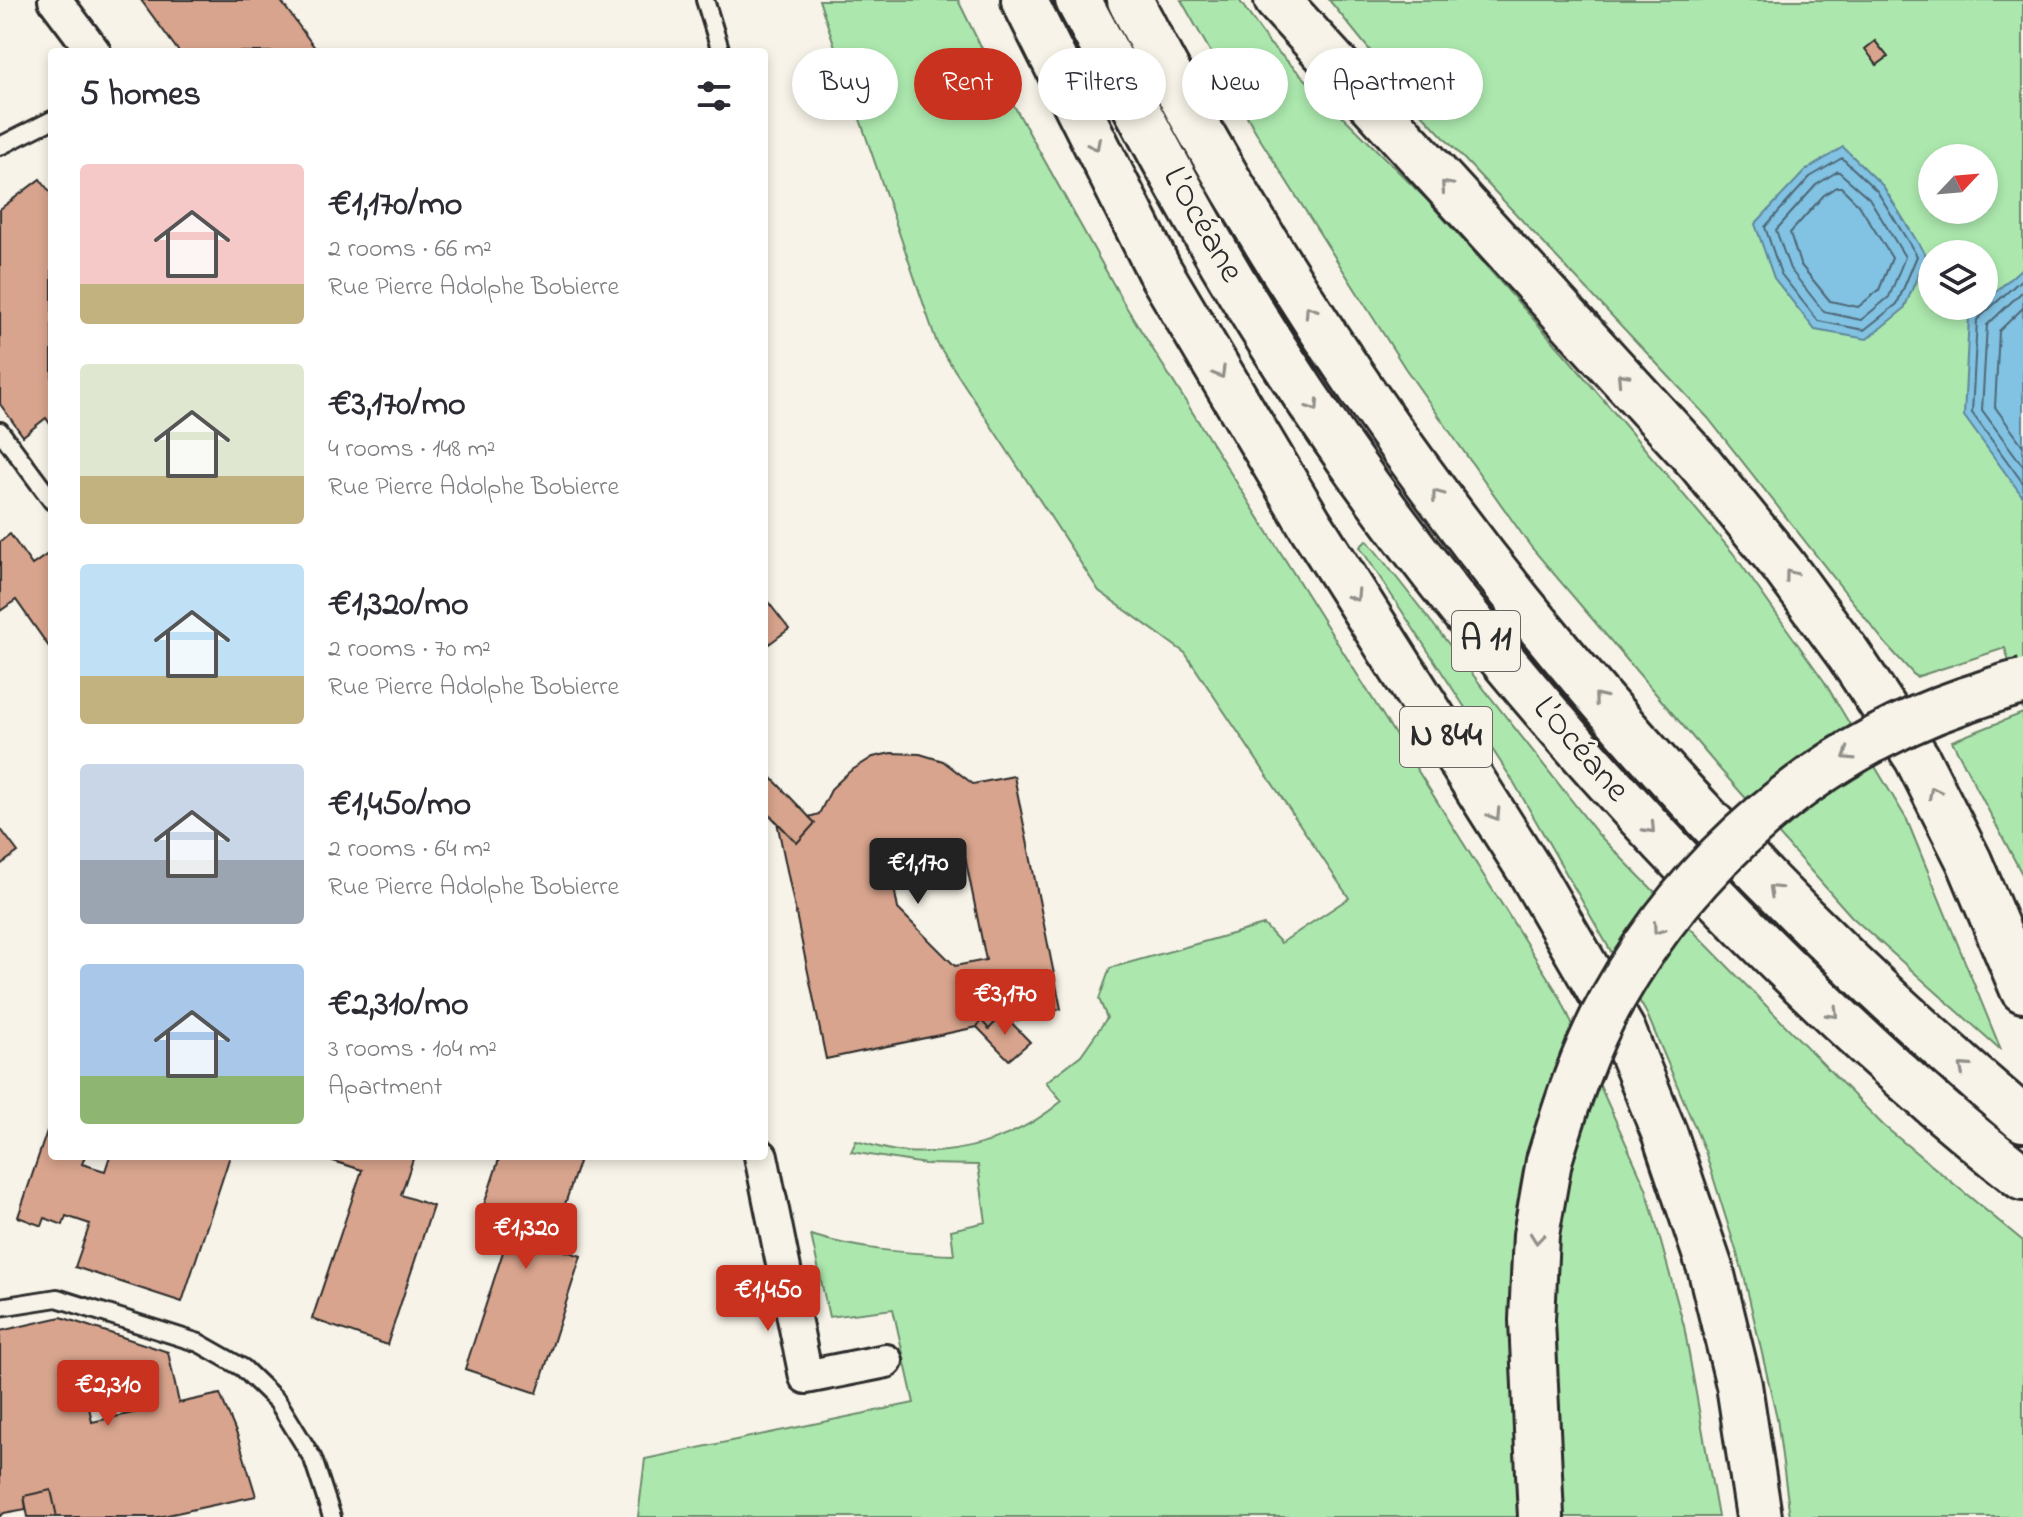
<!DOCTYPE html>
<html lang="en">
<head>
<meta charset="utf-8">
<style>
  body { margin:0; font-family:"Indie Flower",sans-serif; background:#f7f7f7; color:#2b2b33; height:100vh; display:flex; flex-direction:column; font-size:30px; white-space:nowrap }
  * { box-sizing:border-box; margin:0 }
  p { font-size:26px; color:#7c7c81 }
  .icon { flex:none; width:44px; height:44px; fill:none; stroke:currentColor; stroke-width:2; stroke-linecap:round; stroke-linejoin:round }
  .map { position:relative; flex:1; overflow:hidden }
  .side { position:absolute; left:48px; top:48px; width:720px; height:1112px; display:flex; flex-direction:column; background:#fff; border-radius:8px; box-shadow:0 4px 12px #0003 }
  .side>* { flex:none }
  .banner { position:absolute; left:792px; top:48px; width:760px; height:72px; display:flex; gap:16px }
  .needle { width:52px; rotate:64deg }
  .buttons { position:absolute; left:1918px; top:144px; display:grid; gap:16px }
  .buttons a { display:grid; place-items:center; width:80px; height:80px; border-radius:50%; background:#fff; box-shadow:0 4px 12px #0003; font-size:40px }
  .price { position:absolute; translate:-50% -68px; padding:0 18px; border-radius:8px; background:#c8321e; color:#fff; font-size:26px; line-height:52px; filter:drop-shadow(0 2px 4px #0008) }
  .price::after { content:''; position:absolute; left:50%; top:48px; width:24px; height:18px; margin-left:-12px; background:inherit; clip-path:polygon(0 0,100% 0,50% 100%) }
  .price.active { background:#222; color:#fff }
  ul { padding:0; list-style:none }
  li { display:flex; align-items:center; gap:24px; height:200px; padding:0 32px }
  li span { display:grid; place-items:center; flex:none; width:224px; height:160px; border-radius:8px; color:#555 }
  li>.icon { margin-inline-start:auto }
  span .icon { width:96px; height:96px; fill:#fffc; stroke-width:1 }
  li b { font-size:34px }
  h2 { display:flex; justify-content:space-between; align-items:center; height:96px; padding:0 32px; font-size:34px }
  .pill { padding:0 28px; border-radius:36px; background:#fff; box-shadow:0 4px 12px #0003; font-size:28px; line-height:72px }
  .pill.active { background:#c8321e; color:#fff }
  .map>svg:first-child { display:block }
  .green { fill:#ace8ae; stroke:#6c8a6c; stroke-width:2; fill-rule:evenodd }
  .water { fill:#82c2e3; stroke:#5f8699; stroke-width:2 }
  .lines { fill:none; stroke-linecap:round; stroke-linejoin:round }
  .shore { stroke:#4e6775; stroke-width:2 }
  .building { fill:#d8a48d; stroke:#2b2b2b; stroke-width:2; fill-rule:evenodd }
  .lane-casing { stroke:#2b2b2b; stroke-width:22 }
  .street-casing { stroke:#2b2b2b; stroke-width:38 }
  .highway-casing { stroke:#2b2b2b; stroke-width:50 }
  .lane { stroke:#f7f3e8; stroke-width:16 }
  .street { stroke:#f7f3e8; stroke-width:32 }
  .highway { stroke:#f7f3e8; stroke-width:44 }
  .highway-bridge-casing { stroke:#2b2b2b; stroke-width:50; stroke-linecap:butt }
  .highway-bridge { stroke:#f7f3e8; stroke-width:44 }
  .oneway { stroke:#918f8a }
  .labels { text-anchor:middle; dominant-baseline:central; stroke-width:6; stroke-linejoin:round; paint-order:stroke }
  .shield { fill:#f7f3e8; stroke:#686764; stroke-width:2 }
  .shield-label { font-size:34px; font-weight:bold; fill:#2b2b2b }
  .street-label { font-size:36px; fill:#2b2b2b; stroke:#f7f3e8 }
</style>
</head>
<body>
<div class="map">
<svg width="2023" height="1517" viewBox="0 0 2023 1517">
  <rect width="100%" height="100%" fill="#f7f3e8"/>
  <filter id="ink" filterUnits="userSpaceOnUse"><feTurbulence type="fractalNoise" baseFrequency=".0125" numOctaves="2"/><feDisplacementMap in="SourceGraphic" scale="16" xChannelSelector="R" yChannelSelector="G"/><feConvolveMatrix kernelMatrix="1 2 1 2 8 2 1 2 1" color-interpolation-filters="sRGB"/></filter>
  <g filter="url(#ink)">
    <path class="green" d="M819,0H958L978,41L1125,305L1560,997L1646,1188L1684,1326L1718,1517H638L645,1459L914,1403L893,1309L829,1317L811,1235C859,1250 904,1253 954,1255L951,1230L986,1222L978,1165L925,1164L851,1152L856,1141C872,1145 889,1151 905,1152C962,1156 1018,1138 1062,1101L1046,1082L1081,1055L1107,1018L1099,999L1110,968L1264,925L1281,943L1349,898L1185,653L1099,591L937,343Z
      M1181,0H1239L1269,43L1428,201L1568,358L1733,553L1824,681L1907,820L2001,1050L1852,917L1718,767L1531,547L1405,368L1260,139Z
      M1329,0H2023V710L2005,648L1916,677L1886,644L1708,418L1419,111ZM1932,158H1984V210H1932ZM1932,254H1984V306H1932Z
      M1367,540L1598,834L1884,1126L2023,1241V1517H1790L1777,1418L1744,1276L1705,1151L1647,1014L1513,781L1360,547Z
      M2023,713V876L1952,741Z"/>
    <path class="water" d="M1843,147L1883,186L1926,256L1904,309L1867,339L1815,330L1774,278L1755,224L1805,171Z
      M2023,267V497L1964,416L1969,316Z"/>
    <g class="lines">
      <path class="shore" d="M1842,158L1877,191L1917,256L1897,304L1864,330L1818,321L1781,274L1765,227L1810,177Z
        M1838,171L1869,198L1905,257L1889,297L1861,320L1824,312L1790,269L1776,230L1816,185Z
        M1836,187H1841L1859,205L1892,258L1879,290L1858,307L1830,301L1800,264L1790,233L1824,195Z
        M2023,278L1977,320L1972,413L2023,483
        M2023,291L1987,325L1982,410L2023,466
        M2023,308L1999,331L1995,407L2023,446"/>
    </g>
    <path class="building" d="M141,0H280L318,52H179Z
      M1875,41L1888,57L1877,65L1865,49Z
      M40,179L52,195V427L46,418L23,436L0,404V209Z
      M10,534L32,565L52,551V651L16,600L0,611V542Z
      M765,598L789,629L769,644L764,638Z
      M891,753L920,754L943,761L973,784L1014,776L1061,1009L1010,1022L1003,1014L989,1029L981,1020L977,1027L826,1059L777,822L797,843L815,823L809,817L819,814L832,788L849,772L873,757ZM964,852L986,960L955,966L898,909L890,866Z
      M771,777L815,823L797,843L764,809V783Z
      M0,828L18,852L0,865Z
      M1003,1014L1030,1042L1009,1060L977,1027L981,1020L989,1029Z
      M47,1131L52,1133V1156H85L82,1164L105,1171L110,1156H230L182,1302L75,1267L90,1224L66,1216L63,1225L45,1218L42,1226L18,1217Z
      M331,1156H414L401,1195L433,1206L387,1345L312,1319L362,1170L330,1160Z
      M500,1156H581L551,1246L581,1256L537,1393L465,1369L513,1221L482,1211Z
      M61,1317L168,1352L179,1403L220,1394L238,1437L256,1496L158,1517H57L51,1490L24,1496L26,1509L4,1513L0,1517V1331ZM146,1388L151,1409L92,1422L88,1402Z
      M51,1490L57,1517H28L24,1496Z"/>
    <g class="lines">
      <g class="lane-casing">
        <path id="lane" d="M705,0L721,52
          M0,146L52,120
          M0,431L52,501
          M0,1307L57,1298L199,1343L243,1368L278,1402L313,1459L332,1517"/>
      </g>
      <g class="street-casing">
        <path id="street" d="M55,0L94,52
          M761,1156L806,1377L886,1361"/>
      </g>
      <g class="highway-casing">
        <path id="highway" d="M1024,0L1159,270L1310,524L1530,871L1623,1031L1665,1135L1711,1271L1739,1385L1759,1517
          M1078,0C1141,117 1202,235 1273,346C1395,538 1540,714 1697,878C1799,984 1907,1087 2023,1178
          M1130,0C1348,429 1657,808 2023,1119
          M1277,0L1701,464L1782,564L1849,655L1917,758L1969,861L2023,990
          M1541,1517L1532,1320L1536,1235L1549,1161"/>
      </g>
      <use href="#lane" class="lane"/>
      <use href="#street" class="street"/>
      <use href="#highway" class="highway"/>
      <g class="highway-bridge-casing">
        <path id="highway-bridge" d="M1549,1161C1566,1105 1584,1049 1613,998C1690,861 1816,751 1965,700C1984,694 2003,686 2023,682"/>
      </g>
      <use href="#highway-bridge" class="highway-bridge"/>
    </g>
    <defs><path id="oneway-chevron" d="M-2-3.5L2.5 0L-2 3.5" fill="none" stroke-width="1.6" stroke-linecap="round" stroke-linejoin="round" transform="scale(2)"/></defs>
    <g class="oneway">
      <use href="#oneway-chevron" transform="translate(1095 145) rotate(63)"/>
      <use href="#oneway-chevron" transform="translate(1446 186) rotate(-132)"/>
      <use href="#oneway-chevron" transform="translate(1310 311) rotate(-123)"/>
      <use href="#oneway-chevron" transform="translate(1220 373) rotate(60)"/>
      <use href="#oneway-chevron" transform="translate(1622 378) rotate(-133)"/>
      <use href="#oneway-chevron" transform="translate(1314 406) rotate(56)"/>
      <use href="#oneway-chevron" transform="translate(1437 495) rotate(-127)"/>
      <use href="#oneway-chevron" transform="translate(1790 575) rotate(-127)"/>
      <use href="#oneway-chevron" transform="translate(1355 596) rotate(58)"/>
      <use href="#oneway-chevron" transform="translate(1599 698) rotate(-130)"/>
      <use href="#oneway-chevron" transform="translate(1848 755) rotate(148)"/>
      <use href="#oneway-chevron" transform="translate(1934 792) rotate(-117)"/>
      <use href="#oneway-chevron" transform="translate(1495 815) rotate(58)"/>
      <use href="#oneway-chevron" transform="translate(1650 828) rotate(47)"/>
      <use href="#oneway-chevron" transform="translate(1774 890) rotate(-136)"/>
      <use href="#oneway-chevron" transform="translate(1658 929) rotate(125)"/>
      <use href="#oneway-chevron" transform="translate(1833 1013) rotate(45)"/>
      <use href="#oneway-chevron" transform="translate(1964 1068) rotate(-139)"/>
      <use href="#oneway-chevron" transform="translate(1537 1238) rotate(96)"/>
    </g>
  </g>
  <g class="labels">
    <g class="shield">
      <rect x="1452" y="611" width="68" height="60" rx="6"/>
      <rect x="1400" y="707" width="92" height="60" rx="6"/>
    </g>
    <g class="shield-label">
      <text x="1486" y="641">A 11</text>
      <text x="1446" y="737">N 844</text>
    </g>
    <g class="street-label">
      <text transform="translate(1202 225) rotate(60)">L’Océane</text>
      <text transform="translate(1580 750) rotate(49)">L’Océane</text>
    </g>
  </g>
</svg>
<div class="buttons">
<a><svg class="needle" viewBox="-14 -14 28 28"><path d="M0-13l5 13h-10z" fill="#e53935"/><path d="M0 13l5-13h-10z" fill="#7c7c81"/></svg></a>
<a><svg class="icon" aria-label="layers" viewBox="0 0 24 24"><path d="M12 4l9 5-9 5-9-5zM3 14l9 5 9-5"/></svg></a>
</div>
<b class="price active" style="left:918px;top:906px">€1,170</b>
<b class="price" style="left:1005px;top:1037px">€3,170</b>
<b class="price" style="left:526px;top:1271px">€1,320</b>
<b class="price" style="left:768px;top:1333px">€1,450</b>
<b class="price" style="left:108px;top:1428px">€2,310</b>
<div class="banner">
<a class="pill">Buy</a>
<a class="pill active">Rent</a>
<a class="pill">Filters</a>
<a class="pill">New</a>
<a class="pill">Apartment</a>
</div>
<section class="side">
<h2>5 homes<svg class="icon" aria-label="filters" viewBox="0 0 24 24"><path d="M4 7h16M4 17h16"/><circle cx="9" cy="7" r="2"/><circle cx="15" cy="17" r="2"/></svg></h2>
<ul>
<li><span style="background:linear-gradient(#f6c9c9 75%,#c2b280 0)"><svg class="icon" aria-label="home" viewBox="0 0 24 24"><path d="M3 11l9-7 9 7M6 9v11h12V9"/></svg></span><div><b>€1,170/mo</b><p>2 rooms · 66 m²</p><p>Rue Pierre Adolphe Bobierre</p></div></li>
<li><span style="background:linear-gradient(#dfe7d0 70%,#c2b280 0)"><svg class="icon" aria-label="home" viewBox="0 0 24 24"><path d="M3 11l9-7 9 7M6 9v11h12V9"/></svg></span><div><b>€3,170/mo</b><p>4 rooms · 148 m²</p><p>Rue Pierre Adolphe Bobierre</p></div></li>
<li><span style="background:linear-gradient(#bfe0f5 70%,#c2b280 0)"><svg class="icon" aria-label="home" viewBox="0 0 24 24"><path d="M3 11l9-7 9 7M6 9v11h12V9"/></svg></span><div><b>€1,320/mo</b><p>2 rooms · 70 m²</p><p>Rue Pierre Adolphe Bobierre</p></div></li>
<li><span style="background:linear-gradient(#c9d6e8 60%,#9aa5b1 0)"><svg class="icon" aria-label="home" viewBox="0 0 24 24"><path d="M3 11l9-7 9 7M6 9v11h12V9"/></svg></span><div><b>€1,450/mo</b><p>2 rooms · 64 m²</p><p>Rue Pierre Adolphe Bobierre</p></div></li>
<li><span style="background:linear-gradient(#a9c7e8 70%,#8fb573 0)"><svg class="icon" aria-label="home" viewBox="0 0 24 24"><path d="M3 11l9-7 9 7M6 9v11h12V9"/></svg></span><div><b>€2,310/mo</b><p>3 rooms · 104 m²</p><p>Apartment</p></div></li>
</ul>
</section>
</div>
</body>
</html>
